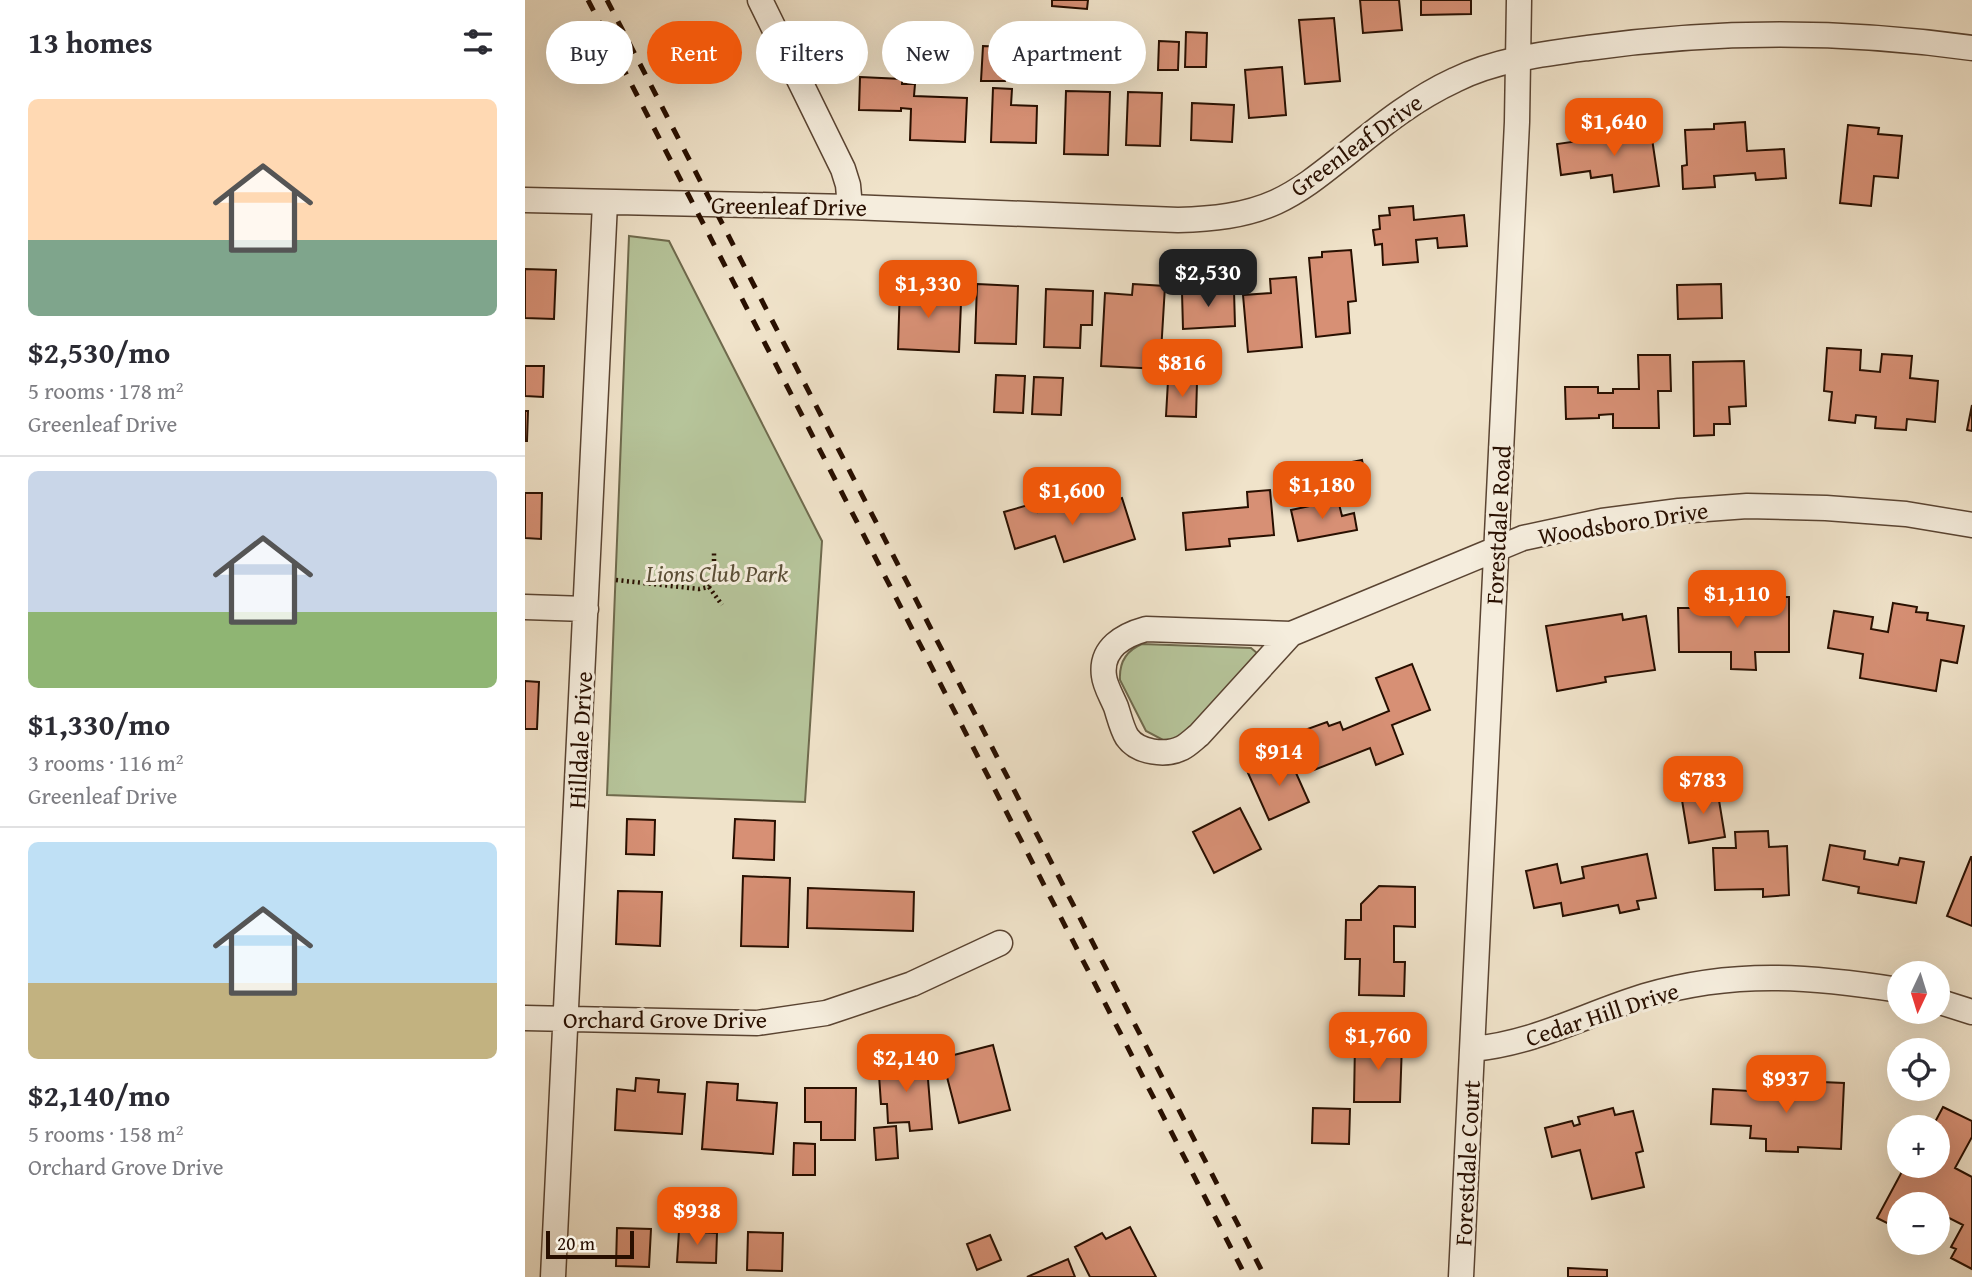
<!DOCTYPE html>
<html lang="en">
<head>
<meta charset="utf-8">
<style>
  body { margin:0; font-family:"Gentium Book Plus",serif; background:#f2f2f3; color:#2b2b33; height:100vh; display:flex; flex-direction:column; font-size:26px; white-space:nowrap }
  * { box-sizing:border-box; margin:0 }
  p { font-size:23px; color:#7c7c81 }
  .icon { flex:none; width:38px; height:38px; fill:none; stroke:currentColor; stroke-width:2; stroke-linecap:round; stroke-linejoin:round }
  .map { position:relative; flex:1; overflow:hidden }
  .details { display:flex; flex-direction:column; background:#fff; width:525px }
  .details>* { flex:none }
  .top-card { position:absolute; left:21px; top:21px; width:665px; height:63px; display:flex; gap:14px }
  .needle { width:46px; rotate:184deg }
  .fabs { position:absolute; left:1362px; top:961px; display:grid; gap:14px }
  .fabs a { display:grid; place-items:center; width:63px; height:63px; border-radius:50%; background:#fff; box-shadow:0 7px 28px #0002; font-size:35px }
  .scale { position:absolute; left:21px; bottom:18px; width:88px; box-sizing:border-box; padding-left:7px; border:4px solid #280f00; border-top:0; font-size:19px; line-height:24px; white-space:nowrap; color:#280f00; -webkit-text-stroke:5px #f5eddd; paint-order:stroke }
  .price { position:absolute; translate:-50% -60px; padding:0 16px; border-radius:14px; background:#ea580c; color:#fff; font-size:23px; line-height:46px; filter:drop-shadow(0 2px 4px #0008) }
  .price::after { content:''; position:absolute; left:50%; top:42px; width:21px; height:16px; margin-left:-10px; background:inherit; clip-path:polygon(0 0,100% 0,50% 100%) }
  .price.selected { background:#222; color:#fff }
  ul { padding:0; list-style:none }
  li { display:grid; align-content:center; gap:14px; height:371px; padding:0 28px }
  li+li { border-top:2px solid #e1e1e2 }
  li span { display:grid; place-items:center; height:217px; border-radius:10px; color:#555 }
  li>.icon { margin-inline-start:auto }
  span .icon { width:126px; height:126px; fill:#fffc; stroke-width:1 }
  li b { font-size:30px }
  h2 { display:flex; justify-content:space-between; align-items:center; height:84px; padding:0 28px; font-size:30px }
  .chip { padding:0 24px; border-radius:32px; background:#fff; box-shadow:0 7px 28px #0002; font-size:24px; line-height:63px }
  .chip.selected { background:#ea580c; color:#fff }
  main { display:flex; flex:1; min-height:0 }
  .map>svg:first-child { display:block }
  .green { fill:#b6c49a; stroke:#6f6a4d; stroke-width:2 }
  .building { fill:#d79075; stroke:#280f00; stroke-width:2 }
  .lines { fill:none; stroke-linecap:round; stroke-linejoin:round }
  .street-casing { stroke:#5a4432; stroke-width:27 }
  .path { stroke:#280f00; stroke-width:4.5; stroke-dasharray:2 3.5; stroke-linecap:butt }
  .street { stroke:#f5eddd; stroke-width:24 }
  .rail { stroke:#280f00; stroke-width:5; stroke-dasharray:12 12; stroke-linecap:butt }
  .labels { text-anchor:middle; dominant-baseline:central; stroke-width:6; stroke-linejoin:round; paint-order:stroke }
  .street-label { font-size:24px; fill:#280f00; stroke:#f5eddd }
  .park-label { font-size:24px; font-style:italic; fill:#5a4e36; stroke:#f5eddd }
</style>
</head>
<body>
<main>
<section class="details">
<h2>13 homes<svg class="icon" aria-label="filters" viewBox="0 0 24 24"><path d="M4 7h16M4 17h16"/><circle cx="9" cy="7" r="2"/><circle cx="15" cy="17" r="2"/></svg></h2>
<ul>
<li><span style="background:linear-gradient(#ffd9b3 65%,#7fa58c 0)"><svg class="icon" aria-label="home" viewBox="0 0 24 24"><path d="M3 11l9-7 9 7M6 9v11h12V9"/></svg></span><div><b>$2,530/mo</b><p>5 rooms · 178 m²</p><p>Greenleaf Drive</p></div></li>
<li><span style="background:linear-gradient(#c9d6e8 65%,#8fb573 0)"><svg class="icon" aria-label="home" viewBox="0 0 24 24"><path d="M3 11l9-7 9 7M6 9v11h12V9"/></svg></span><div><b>$1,330/mo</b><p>3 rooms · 116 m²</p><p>Greenleaf Drive</p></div></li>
<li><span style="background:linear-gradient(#bfe0f5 65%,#c2b280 0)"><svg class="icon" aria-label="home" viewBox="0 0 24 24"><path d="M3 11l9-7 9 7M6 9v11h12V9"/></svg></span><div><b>$2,140/mo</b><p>5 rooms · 158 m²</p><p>Orchard Grove Drive</p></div></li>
</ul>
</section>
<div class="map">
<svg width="1447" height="1277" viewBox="0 0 1447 1277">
  <rect width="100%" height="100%" fill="#f0e3ca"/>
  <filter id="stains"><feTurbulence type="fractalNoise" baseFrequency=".00286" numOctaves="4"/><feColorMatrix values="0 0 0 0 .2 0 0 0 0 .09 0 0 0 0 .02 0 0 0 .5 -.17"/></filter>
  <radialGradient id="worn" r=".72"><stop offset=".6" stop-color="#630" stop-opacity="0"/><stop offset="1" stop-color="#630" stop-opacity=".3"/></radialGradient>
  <path class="green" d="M104,236L144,241L297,541L280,802L82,795Z
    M617,644L726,648L732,653L666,728L650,739L638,740L621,731L595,680C594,663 600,651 617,644Z"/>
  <path class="building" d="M527,0H563L562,9L527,6Z
    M835,0H874L877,30L838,33Z
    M896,0H946V14L896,15Z
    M809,18L815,81L780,84L774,20Z
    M661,32L682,33L681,67H660Z
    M634,41L654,42L653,70H633Z
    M458,46L481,47L480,81H456Z
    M757,67L761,115L724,118L720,70Z
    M335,77L377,79V84H390L389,96L442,98L440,142L385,140L386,109L376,108V111L334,110Z
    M468,88L487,89L486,105L512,106L511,143L466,142Z
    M541,91L585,92L583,155L539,154Z
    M603,92L637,93L635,146L601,145Z
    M667,103L709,105L707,142L666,140Z
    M1220,122L1222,151L1259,149L1261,178L1231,180L1230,173L1189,176L1190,187L1158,189L1157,166L1162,165L1160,130L1189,129V124Z
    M1125,125L1134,186L1089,192L1087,175L1066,178L1065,171L1036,175L1032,144L1061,140L1060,134Z
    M1323,125L1354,128L1353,134L1377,136L1373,178L1349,176L1346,206L1315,203Z
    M888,206L889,220L939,215L942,246L913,248L912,238L891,240L893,262L858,265L857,244L850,245L848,230L855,229L854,216L865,215L864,208Z
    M826,250L831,301L823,302L825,333L791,337L784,258L797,257V252Z
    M0,269L31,270L29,319L0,318Z
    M771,277L777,347L723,352L718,295L746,293L745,279Z
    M452,284L493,286L491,344L450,343Z
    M608,284L640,286L635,369L576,366L580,293L607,295Z
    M1196,284L1197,318L1153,319L1152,285Z
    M375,285L424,287L423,303H436L434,352L373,349Z
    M521,289L568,291L567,325H556L555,348L519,347Z
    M709,290L710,326L658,329L657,292Z
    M1302,348L1336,350L1335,370L1355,372L1357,354L1387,356L1385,378L1413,381L1410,422L1382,419L1381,430L1350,428L1351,417L1331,415L1330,423L1304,420L1307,392L1299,391Z
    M1113,355H1145L1146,391H1133L1134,428H1088V414L1074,415V418L1041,419L1040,387H1073V393H1088V389H1114Z
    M1219,361L1221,406L1204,407L1205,424H1189V435L1169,436L1168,362Z
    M0,366H19L18,397L0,396Z
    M471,375L500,376L498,413L469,412Z
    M509,377L538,378L536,415L507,414Z
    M643,381L672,382L671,417L641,416Z
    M1447,405V431L1442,430Z
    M0,411H3L2,441H0Z
    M837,460L844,494L819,499L812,465Z
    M745,490L749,535L704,539L705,546L661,550L658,513L723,507L722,492Z
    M0,493H17L16,539L0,538Z
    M597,498L610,539L539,562L530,536L490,549L479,512L510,503L513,512L555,500L558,511Z
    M813,500L817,516L829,513L832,530L773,541L766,510Z
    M1229,597H1264V652H1230L1231,670L1206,669V652H1154L1153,608H1229Z
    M1368,603L1392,607L1391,612L1403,613L1402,620L1439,626L1432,663L1416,660L1411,691L1335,678L1338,654L1303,648L1309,611L1348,617L1346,629L1363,632Z
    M1097,614L1098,620L1121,616L1130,670L1080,677L1081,682L1032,691L1021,626Z
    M887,664L905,710L867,725L878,754L851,765L845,748L789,770L774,732L802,722L804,726L815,722L818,730L864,711L851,678Z
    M0,681L14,682L12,729H0Z
    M763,755L784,802L744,820L723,773Z
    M1192,788L1200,837L1164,843L1156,794Z
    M715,808L736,849L689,873L668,832Z
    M102,819L130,820L129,855L101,854Z
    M210,819L250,821L249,860L208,858Z
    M1243,831L1244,847L1262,846L1264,895L1238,897V889L1190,890L1188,848H1211L1210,832Z
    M1305,845L1340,851L1339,859L1373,865L1375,858L1399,862L1391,903L1333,893L1334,887L1298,880Z
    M1122,854L1131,898L1112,901L1114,909L1095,913L1093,905L1038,916L1036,903L1009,908L1001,871L1032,864L1036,883L1059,878L1057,867Z
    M1446,857H1447V926L1422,916Z
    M218,876L265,878L263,947L216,946Z
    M854,886L890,887V927L869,926V962H880L879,996L834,995L835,959H820L821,920H836V904Z
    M283,888L389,892L388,931L282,928Z
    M93,891L137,892L135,946L91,944Z
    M830,1042L877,1043L875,1102H829Z
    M468,1045L485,1110L434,1123L417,1058Z
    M380,1059V1068L402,1067L407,1129L385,1131L384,1122L363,1123L362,1104H356L353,1061Z
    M111,1078L134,1080L133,1092L160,1094L157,1134L90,1130L92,1089L110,1091Z
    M1273,1081L1319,1083L1316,1149L1273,1147V1152L1241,1151V1139L1225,1138L1226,1126L1186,1124L1188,1089L1244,1092V1087L1265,1088V1084L1273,1085Z
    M182,1082L213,1084L212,1100L252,1103L248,1154L177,1149Z
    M280,1088H331L330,1140H296V1122H280Z
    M1418,1107L1447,1121V1137L1430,1168L1447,1177V1269L1426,1258L1431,1249L1426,1247L1438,1225L1412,1212V1204H1374V1229L1352,1218L1380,1166H1412V1127H1400L1403,1121L1409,1124Z
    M788,1108L825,1109L824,1144L787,1143Z
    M1088,1108L1090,1115L1108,1111L1118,1151L1111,1153L1119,1187L1067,1199L1055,1150L1027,1157L1020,1128L1047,1121L1049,1126L1055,1124L1053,1117Z
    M371,1126L373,1158L351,1160L349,1128Z
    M269,1143L290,1144V1175H268Z
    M605,1227L631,1277H565L550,1247L577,1233L581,1239Z
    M92,1228L126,1229L124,1267L91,1266Z
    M154,1231L192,1233L191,1263L152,1262Z
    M223,1232L258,1233L257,1271L222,1270Z
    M465,1235L476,1260L452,1270L442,1244Z
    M543,1259L550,1277H502Z
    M1043,1268L1082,1270V1277H1043Z"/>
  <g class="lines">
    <g class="street-casing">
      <path id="street" d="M235,0L318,169L323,185L325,207
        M0,200L325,207L653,220C687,219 720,216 751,202C779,189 802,169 825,151C858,124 891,98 930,80C970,60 1018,54 1063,48C1190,30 1320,30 1447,48
        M0,607L61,609
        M766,634L621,629C599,635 575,648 579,676C580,686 587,697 591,707C594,716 597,729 602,737C613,753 641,756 657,748C663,745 669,739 674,735L766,634L998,538L1077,521L1154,511L1222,506L1301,508L1381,514L1447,525
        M1412,1001L1447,1012
        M0,1018L232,1023L301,1013L387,984L475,943
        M948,1049C1011,1043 1061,1014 1120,996C1208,970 1284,976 1374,990
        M28,1277L80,203
        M936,1277L992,122L994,0"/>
    </g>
    <path class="path" d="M91,580L174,589L184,587L189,579V553
      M184,587L197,605"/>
    <use href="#street" class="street"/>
    <path class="rail" d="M63,0L721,1277
      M82,0L740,1277"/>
  </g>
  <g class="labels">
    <g class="street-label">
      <text transform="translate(831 145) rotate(-36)">Greenleaf Drive</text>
      <text transform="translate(264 206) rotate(1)">Greenleaf Drive</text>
      <text transform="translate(1098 523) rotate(-9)">Woodsboro Drive</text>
      <text transform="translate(973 525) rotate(-87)">Forestdale Road</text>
      <text transform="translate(55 740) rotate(-87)">Hilldale Drive</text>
      <text transform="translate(1077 1014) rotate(-18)">Cedar Hill Drive</text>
      <text x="140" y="1019">Orchard Grove Drive</text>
      <text transform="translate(942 1163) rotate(-87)">Forestdale Court</text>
    </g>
    <g class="park-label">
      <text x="192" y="573">Lions Club Park</text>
    </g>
  </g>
  <rect width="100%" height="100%" filter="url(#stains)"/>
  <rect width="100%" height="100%" fill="url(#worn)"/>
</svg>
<div class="fabs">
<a><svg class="needle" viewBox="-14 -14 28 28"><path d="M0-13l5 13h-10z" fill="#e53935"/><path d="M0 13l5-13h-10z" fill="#7c7c81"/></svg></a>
<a><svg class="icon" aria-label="locate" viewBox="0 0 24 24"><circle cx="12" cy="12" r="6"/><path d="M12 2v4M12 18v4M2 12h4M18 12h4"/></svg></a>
<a>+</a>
<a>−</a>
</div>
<div class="scale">20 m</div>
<b class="price" style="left:1089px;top:158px">$1,640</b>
<b class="price selected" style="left:683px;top:309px">$2,530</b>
<b class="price" style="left:403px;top:320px">$1,330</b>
<b class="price" style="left:657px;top:399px">$816</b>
<b class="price" style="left:797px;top:521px">$1,180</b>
<b class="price" style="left:547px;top:527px">$1,600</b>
<b class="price" style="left:1212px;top:630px">$1,110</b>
<b class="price" style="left:754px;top:788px">$914</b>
<b class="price" style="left:1178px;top:816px">$783</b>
<b class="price" style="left:853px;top:1072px">$1,760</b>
<b class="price" style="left:381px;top:1094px">$2,140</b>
<b class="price" style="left:1261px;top:1115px">$937</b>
<b class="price" style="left:172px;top:1247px">$938</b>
<div class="top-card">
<a class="chip">Buy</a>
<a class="chip selected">Rent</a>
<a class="chip">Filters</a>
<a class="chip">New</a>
<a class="chip">Apartment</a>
</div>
</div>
</main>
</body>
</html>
